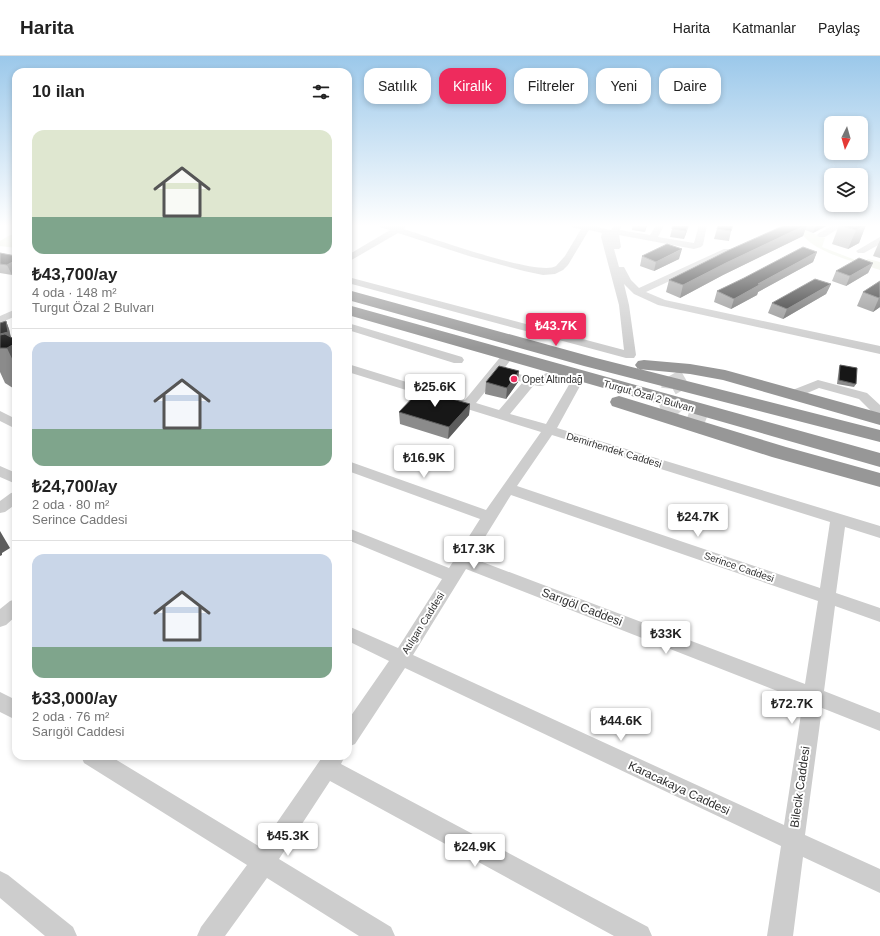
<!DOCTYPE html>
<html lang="tr">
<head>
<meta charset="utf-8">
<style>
  body { margin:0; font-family:Helvetica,sans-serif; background:#f6f6f6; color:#222; height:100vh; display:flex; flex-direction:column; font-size:15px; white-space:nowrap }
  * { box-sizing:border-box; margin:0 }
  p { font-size:13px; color:#767676 }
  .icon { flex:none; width:22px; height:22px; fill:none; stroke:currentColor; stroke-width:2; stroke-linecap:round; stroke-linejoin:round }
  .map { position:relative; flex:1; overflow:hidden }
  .side { position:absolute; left:12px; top:12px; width:340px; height:692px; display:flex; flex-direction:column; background:#fff; border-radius:12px; box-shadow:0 2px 6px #0003 }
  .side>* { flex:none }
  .hud { position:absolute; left:364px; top:12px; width:380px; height:36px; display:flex; gap:8px }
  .needle { width:26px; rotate:185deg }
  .controls { position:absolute; left:824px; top:60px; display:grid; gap:8px }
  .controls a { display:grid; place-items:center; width:44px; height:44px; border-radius:8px; background:#fff; box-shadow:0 2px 6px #0003; font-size:20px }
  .price { position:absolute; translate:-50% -34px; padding:0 9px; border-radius:4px; background:#fff; color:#222; font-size:13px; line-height:26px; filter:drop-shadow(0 1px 2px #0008) }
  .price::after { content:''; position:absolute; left:50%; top:24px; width:12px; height:9px; margin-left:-6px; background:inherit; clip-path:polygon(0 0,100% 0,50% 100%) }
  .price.current { background:#ee2b5d; color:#fff }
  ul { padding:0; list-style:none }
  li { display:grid; align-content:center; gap:8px; height:212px; padding:0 20px }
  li+li { border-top:1px solid #e0e0e0 }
  li span { display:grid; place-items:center; height:124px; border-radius:12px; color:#555 }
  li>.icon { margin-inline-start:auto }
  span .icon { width:72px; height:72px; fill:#fffc; stroke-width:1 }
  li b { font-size:17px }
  h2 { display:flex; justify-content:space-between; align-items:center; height:48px; padding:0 20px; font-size:17px }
  .chip { padding:0 14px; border-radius:12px; background:#fff; box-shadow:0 2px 6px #0003; font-size:14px; line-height:36px }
  .chip.current { background:#ee2b5d; color:#fff }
  header { display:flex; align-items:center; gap:24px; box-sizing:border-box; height:56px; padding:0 20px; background:#fff; border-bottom:1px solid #e0e0e0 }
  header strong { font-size:19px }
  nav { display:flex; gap:22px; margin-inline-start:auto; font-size:14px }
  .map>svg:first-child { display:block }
  .green { fill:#e9eedd }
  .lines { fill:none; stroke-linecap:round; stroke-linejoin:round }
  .highway-tunnel { stroke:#d6d6d6; stroke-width:19; stroke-dasharray:19 10; stroke-linecap:butt }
  .minor { fill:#cdcdcd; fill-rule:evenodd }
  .highway { fill:#979797; fill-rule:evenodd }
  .wall { fill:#8b8b8b }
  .shaded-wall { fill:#5d5d5d }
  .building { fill:#171717; stroke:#5d5d5d }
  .poi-dot { fill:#ee2b5d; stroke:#fff; stroke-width:1.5 }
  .labels { text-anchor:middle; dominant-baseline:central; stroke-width:4; stroke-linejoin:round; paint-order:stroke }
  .poi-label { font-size:10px; fill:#303030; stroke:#fff; text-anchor:start }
  .street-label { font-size:10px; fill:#303030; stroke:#fff }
  .near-street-label { font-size:12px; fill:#303030; stroke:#fff }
</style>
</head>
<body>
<header>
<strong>Harita</strong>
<nav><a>Harita</a><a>Katmanlar</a><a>Paylaş</a></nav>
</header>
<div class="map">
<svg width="880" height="880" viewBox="0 0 880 880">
  <rect width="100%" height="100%" fill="#fff"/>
  <path class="green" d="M799,172L825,182L822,191L863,207L868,203L880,206V214C858,206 807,196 799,172Z
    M10,179H16V192L0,190V185Z"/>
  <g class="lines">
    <path class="highway-tunnel" d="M685,322L671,330L669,349L680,360L704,369"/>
    <path class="minor" d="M378,169L396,170L407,169L404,173C429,181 539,221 556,210L565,200L581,173L571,171L570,169H589L611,174L614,169H622L620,174L650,179L656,169H664L658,181L694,187L699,169H707L703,189L701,191L694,193L619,179L621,191L619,193H614L619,211H624L631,224L639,232L724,193H730L732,195L730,197L646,236L665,244L880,290V298L658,249L634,238L624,228L629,249L636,299L634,302H626L348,227V221L624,294L619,249L601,181L602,177L589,174L568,209L563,214L555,218L543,219L524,215L469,200L398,177L348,206V199L390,174L379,171Z
      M834,169H844L825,181H819L817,179L819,177Z
      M880,181V188L864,197H858L856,195Z
      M16,253V260L0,267V260Z
      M348,267L462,301L464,304L462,307H454L348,274Z
      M506,298L510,299L512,302L503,314L538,323C543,318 546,316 552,317L554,320C549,328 543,332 534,329L510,358L546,368L570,327H578L580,330L557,372L880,470V482L845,471L836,537L880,552V566L835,550L824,635L880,657V675L822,652L805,779L880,813V837L803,801L793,880H767L781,790L405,612L355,688L348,691V664L389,605L348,585V570L398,592L442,523L348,484V472L449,512L480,463L348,415V405L486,454L541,376L348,316V308L465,344L502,299ZM498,320L523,326L499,354L476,347ZM552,379L830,466L820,532L517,430ZM511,439L818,545L805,628L472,502ZM466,513L803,645L784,769L413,599Z
      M818,324L867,337L880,349V360L875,359L859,343L819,332L798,341H790L788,338L790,335Z
      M0,355L16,363V373L0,365Z
      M0,410L16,417V428L0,421Z
      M16,436V448L5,456L0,457V445L11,437Z
      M16,543V560L6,569L0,571V553L10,545Z
      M0,636L16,644V664L0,656Z
      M81,700H110L260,791L323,700H345L341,708L648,871L652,880H614L330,725L279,803L391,871L395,880H359L267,822L225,880H197L201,871L247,809L84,707Z
      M0,815L8,819L73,871L77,880H45L0,842Z"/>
    <path class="highway" d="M348,234L596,302L880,374V386L584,310L348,244Z
      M348,249L880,397V411L348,259Z
      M644,304L690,308L725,314L880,357V369L723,324L690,318L638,313L635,309L638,305Z
      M619,340L786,391L880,417V431L772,401L612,350L610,346L612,342Z"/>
  </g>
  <path class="wall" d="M633,169H647L645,176L632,174Z
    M673,169H689L684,183L670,181Z
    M718,169L731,175L729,185L714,183Z
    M785,169H828L813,177L805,174L803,180L723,219L680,242L666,236L669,224Z
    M839,169H866L859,187L848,193L832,188Z
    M880,184V202L873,200Z
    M817,196L813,206L758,236L757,239L731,253L714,246L717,235Z
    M0,197L16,200L12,219L0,217Z
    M642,200L679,203L654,215L640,210Z
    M873,207L868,217L846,230L832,225L836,215Z
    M880,225V251L873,256L857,250L863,236Z
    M831,228L826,238L783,263L768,257L772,247Z
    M6,265L9,273L11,281L16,284V334L5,327L0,316V292Z
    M840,309L856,328L854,331L837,328L839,312Z
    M486,326H518L506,343L485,338Z
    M470,348L469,359L448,383L400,368L399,356Z"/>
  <path class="shaded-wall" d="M646,169H647L645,176Z
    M688,169H689L684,183L686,175Z
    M806,169H807L803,180L723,219L680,242L683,229L726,207Z
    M816,169H828L813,177Z
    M865,169H866L859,187L848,193L856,174Z
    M682,193L679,203L654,215L656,206Z
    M817,196L813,206L758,236L757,239L731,253L734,243L758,228Z
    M16,204V217L12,219L7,209Z
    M873,207L868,217L846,230L850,220Z
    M831,228L826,238L783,263L787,253Z
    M880,241V251L873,256L879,242Z
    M6,265L9,273L11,283L0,286V278Z
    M16,287V311L7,292Z
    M519,315L518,326L506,343L507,332Z
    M470,348L469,359L448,383L449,371Z
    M0,475L10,492L2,497V499L0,500Z"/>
  <path class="building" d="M673,169H688L686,175L672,173Z
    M718,169H733L731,175L717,173Z
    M785,169H806L726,207L683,229L669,224L729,194Z
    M839,169H865L856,174Z
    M667,188L682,193L656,206L642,200Z
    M803,191L817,196L758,228H761L734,243L717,235L744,222Z
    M0,197L16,200V204L7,209L0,208Z
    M859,202L873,207L850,220L836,215Z
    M815,223L831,228L787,253L772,247Z
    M880,225V241L879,242L863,236Z
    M6,265L8,276L0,278V267Z
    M5,278L16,284V287L7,292H0V279Z
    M16,307V313L12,310Z
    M840,309L857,312L856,328L839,324Z
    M499,310L519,315L507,332L486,326Z
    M420,334L470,348L449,371L399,356Z"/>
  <linearGradient id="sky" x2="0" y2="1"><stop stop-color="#9bc8ea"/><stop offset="0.58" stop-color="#fff"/><stop offset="1" stop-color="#fff" stop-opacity="0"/></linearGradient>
  <rect width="880" height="292" fill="url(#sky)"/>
  <circle class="poi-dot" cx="514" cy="323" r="4"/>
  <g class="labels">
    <g class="poi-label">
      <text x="522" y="323">Opet Altındağ</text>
    </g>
    <g class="street-label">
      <text transform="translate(649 340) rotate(16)">Turgut Özal 2 Bulvarı</text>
      <text transform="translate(614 394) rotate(17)">Demirhendek Caddesi</text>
      <text transform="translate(739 511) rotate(19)">Serince Caddesi</text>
      <text transform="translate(423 567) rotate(-58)">Atılgan Caddesi</text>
    </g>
    <g class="near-street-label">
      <text transform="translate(582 551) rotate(21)">Sarıgöl Caddesi</text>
      <text transform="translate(800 731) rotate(-82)">Bilecik Caddesi</text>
      <text transform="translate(679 732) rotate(25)">Karacakaya Caddesi</text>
    </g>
  </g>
</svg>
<div class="controls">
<a><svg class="needle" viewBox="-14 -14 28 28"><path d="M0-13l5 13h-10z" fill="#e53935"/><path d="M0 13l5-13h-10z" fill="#767676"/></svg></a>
<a><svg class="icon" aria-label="layers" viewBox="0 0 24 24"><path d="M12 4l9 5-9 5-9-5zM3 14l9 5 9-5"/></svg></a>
</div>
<b class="price current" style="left:556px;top:291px">₺43.7K</b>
<b class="price" style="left:435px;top:352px">₺25.6K</b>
<b class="price" style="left:424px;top:423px">₺16.9K</b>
<b class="price" style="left:698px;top:482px">₺24.7K</b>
<b class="price" style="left:474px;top:514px">₺17.3K</b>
<b class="price" style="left:666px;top:599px">₺33K</b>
<b class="price" style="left:792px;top:669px">₺72.7K</b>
<b class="price" style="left:621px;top:686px">₺44.6K</b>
<b class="price" style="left:288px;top:801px">₺45.3K</b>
<b class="price" style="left:475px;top:812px">₺24.9K</b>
<div class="hud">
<a class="chip">Satılık</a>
<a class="chip current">Kiralık</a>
<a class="chip">Filtreler</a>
<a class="chip">Yeni</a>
<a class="chip">Daire</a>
</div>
<section class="side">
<h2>10 ilan<svg class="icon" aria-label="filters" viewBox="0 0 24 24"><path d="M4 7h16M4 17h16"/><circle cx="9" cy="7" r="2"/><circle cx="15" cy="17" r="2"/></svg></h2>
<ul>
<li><span style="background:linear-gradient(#dfe7d0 70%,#7fa58c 0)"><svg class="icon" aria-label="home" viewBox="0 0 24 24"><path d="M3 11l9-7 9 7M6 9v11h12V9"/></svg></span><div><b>₺43,700/ay</b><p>4 oda · 148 m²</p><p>Turgut Özal 2 Bulvarı</p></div></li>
<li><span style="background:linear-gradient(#c9d6e8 70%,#7fa58c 0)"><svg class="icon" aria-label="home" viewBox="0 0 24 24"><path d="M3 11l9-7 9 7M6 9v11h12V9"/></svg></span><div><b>₺24,700/ay</b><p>2 oda · 80 m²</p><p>Serince Caddesi</p></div></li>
<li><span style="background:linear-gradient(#c9d6e8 75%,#7fa58c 0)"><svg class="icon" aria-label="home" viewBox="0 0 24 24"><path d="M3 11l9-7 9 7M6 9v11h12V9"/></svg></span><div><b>₺33,000/ay</b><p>2 oda · 76 m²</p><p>Sarıgöl Caddesi</p></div></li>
</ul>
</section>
</div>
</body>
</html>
